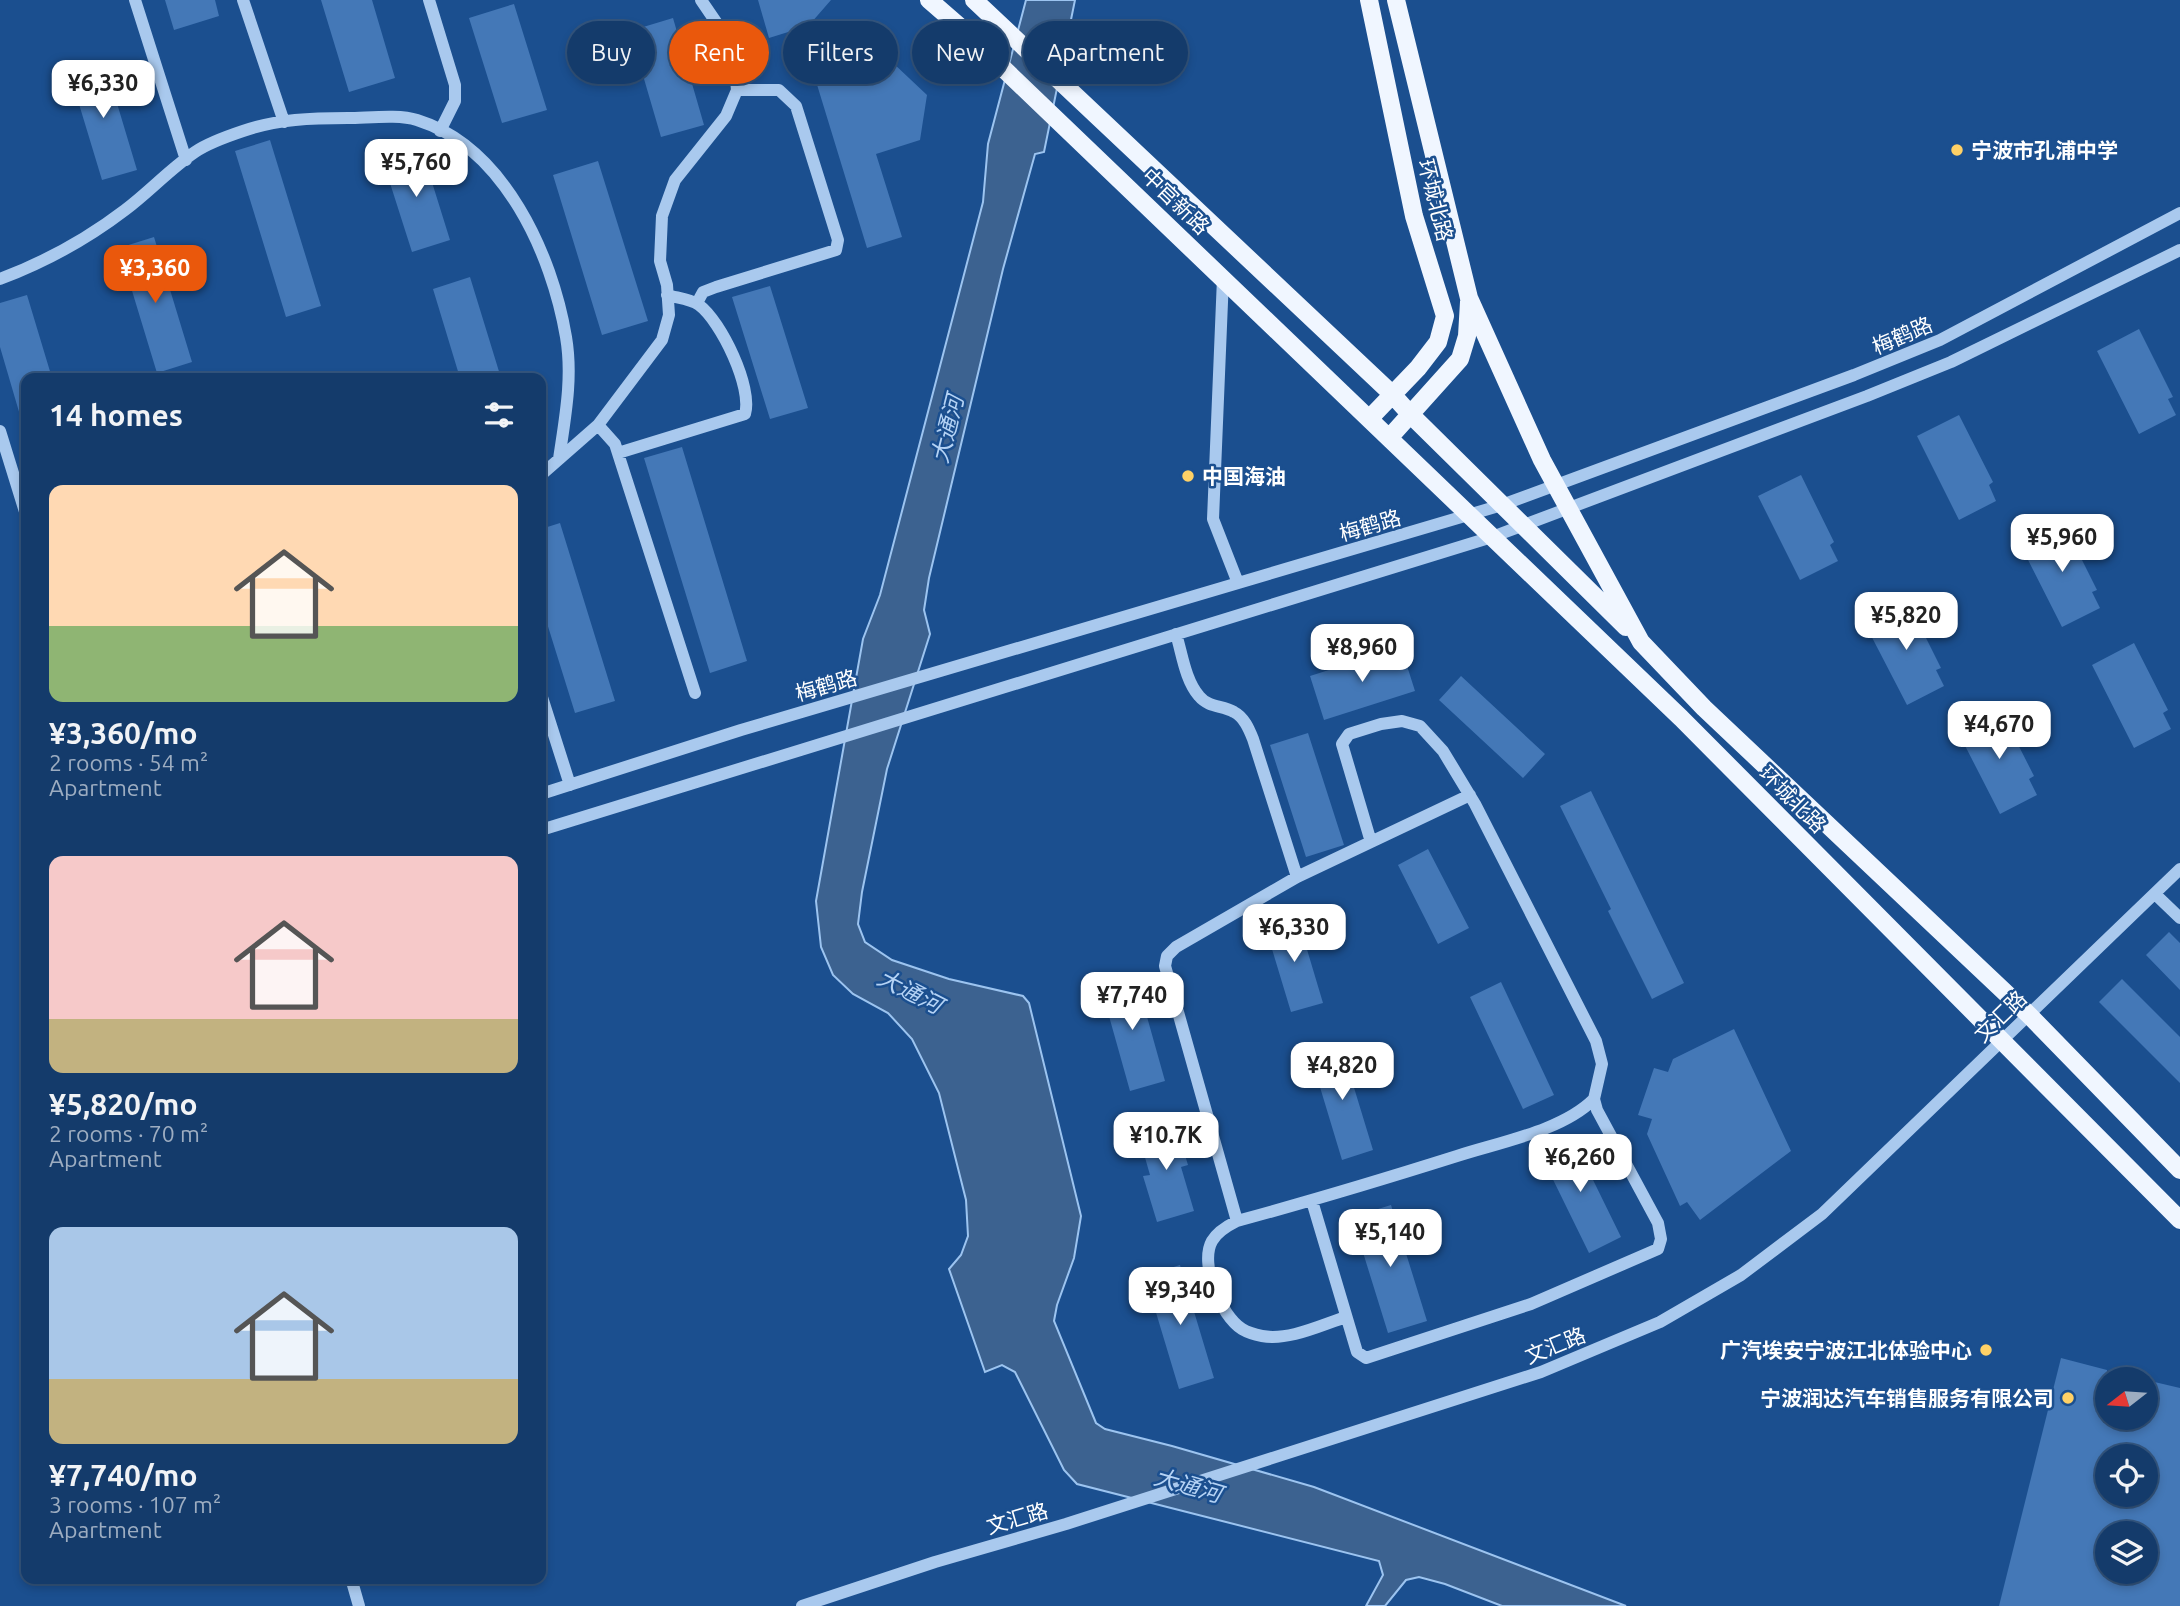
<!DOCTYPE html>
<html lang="en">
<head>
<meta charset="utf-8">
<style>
  body { margin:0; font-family:Ubuntu,"Noto Sans SC",sans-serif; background:#214673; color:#f1f3f6; height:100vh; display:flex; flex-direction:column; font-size:26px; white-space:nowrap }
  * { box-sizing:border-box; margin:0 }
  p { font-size:23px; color:#9dadc1 }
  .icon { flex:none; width:38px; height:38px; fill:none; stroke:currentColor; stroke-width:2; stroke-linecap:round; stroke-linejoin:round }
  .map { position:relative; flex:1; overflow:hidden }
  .sheet { position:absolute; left:21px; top:373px; width:525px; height:1211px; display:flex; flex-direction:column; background:#143b6b; border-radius:14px; box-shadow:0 4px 10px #0003,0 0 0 2px #33557e }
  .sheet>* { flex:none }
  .guide { position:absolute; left:567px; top:21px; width:665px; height:63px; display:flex; gap:14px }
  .needle { width:46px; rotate:253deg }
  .controls { position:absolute; left:2095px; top:1367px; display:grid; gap:14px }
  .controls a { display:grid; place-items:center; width:63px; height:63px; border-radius:50%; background:#143b6b; box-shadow:0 4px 10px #0003,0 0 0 2px #33557e; font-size:35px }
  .price { position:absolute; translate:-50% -60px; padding:0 16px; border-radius:14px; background:#fff; color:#222; font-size:23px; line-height:46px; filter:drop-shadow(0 2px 4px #0008) }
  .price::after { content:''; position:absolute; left:50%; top:42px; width:21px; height:16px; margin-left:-10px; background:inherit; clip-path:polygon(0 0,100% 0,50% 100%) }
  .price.selected { background:#ea580c; color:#fff }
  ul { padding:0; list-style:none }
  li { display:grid; align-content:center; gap:14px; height:371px; padding:0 28px }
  li span { display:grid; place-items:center; height:217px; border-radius:14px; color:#555 }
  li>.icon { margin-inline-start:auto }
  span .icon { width:126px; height:126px; fill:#fffc; stroke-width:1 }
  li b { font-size:30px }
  h2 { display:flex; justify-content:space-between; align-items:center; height:84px; padding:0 28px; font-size:30px }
  .pill { padding:0 24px; border-radius:32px; background:#143b6b; box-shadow:0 4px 10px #0003,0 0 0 2px #33557e; font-size:24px; line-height:63px }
  .pill.selected { background:#ea580c; color:#fff }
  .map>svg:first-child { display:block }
  .water { fill:#3c6290; stroke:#9cc4f0; stroke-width:2 }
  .building { fill:#4478b7; fill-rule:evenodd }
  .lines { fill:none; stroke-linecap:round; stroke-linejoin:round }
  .minor { stroke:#a9c9ee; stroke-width:12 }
  .major { stroke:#f0f6ff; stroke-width:18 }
  .poi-dot { fill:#ffd166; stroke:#1b4f8f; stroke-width:2.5 }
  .labels { text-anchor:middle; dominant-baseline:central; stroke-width:5; stroke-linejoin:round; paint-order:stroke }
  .poi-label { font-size:21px; font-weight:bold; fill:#fff; stroke:#1b4f8f; text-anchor:start }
  .street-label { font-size:21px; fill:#fff; stroke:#1b4f8f }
  .water-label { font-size:23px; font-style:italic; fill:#b5d3f5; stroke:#1b4f8f }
</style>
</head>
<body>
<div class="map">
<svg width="2180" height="1606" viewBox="0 0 2180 1606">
  <rect width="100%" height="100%" fill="#1b4f8f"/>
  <path class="water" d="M1026,0H1075L1044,152L1035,154L1003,269L929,578L924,610L930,634L887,769L862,892L858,924L865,942L892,960L949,979L1023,996L1029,1003L1081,1216L1074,1258L1057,1305L1054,1321L1096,1423L1105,1429L1172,1446L1314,1487L1626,1606H1502L1445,1584L1419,1577L1406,1580L1385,1606H1366L1383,1575L1379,1561L1077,1484L1064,1470L1015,1372L1002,1365L985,1372L949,1269L961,1255L968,1236L966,1200L939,1093L912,1039L888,1013L853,994L833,975L821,947L816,901L863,639L880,595L983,202L988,144Z"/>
  <path class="building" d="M165,0H215L219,16L174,30Z
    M321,0H372L395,78L349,92Z
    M758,0H831L804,31L801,28L769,38Z
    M514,4L547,110L502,123L469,18Z
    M673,18L704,125L661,137L630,31Z
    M875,46L927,95L920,140L876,154L902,237L867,248L811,65Z
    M104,60L137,170L102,180L69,71Z
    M270,140L321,306L286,317L235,151Z
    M421,147L450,240L412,252L382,158Z
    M598,161L648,321L602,335L553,175Z
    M154,237L192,362L157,373L119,248Z
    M470,277L501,378H460L433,289Z
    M770,286L808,408L770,419L732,297Z
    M27,295L52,378H26V421L22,422L0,347V303Z
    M2139,329L2173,397L2168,399L2176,415L2139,434L2097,351Z
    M1959,415L1993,482L1989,485L1996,501L1959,520L1917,436Z
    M682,447L747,661L710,673L644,458Z
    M1801,475L1834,542L1830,545L1838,561L1800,580L1758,496Z
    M2063,522L2097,590L2092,592L2100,608L2062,627L2020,544Z
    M560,523L615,701L575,713L541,604V529Z
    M1907,600L1941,668L1936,670L1944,686L1907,705L1864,622Z
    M2134,643L2168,710L2163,713L2171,729L2134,748L2092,665Z
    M1401,647L1415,691L1324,720L1310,676Z
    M1461,676L1545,754L1523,778L1439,700Z
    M2000,709L2034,776L2029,779L2037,795L2000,814L1957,730Z
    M1308,733L1344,845L1306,857L1270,745Z
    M1591,791L1684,983L1652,999L1608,911L1611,909L1560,806Z
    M1428,849L1469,928L1438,944L1398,865Z
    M1297,916L1323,1003L1291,1012L1265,926Z
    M2169,932L2180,943V990L2146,955Z
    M1135,974L1165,1081L1130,1091L1100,984Z
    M2122,979L2180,1037V1083L2099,1002Z
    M1501,982L1554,1095L1523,1109L1470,997Z
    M1734,1029L1791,1151L1700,1220L1687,1202L1680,1206L1647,1134L1652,1119L1638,1115L1654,1068L1668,1072L1673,1059Z
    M1341,1045L1373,1150L1342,1160L1310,1054Z
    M1175,1122L1188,1165L1181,1167L1194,1211L1157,1222L1143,1176L1150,1175L1138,1133Z
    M1571,1135L1621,1237L1589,1253L1539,1151Z
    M1391,1205L1427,1321L1388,1333L1352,1217Z
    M1180,1265L1214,1378L1179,1389L1145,1276Z
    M2061,1358L2107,1370V1418H2146V1380L2180,1388V1606H1999ZM2107,1456H2146V1494H2107ZM2107,1533H2146V1572H2107Z"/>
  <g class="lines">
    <path class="minor" d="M135,0L186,160
      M243,0L284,122
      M429,0L455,85V101L440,131
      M1223,278L1213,519L1238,583
      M0,279C45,262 87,239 125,210C149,192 170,169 195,152C208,143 228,136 243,131C277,119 313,118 348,118C367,118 399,114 417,120C504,147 552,254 566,337C573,378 565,418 559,459
      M697,303L703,292L716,287L836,250L838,240L796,106L779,90H737
      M598,425L615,444L695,693
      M0,431L26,515
      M618,453L745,414C753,388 721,321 699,305C691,299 677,298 667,295
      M541,475L598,425L662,340L669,315L667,285L660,261L662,216L675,180L726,116L737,90L734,60L716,22L701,0
      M1176,634C1182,653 1185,680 1199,696C1209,708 1222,705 1234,712C1244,717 1249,729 1253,739L1297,877
      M541,694L570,785
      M541,794L741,730L1502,505L1854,375L1940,340L2180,213
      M541,830L1492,537L1867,396L1951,362L2180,250
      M2155,894L2180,918
      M1312,1201L1357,1352L1366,1358L1531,1304L1658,1249L1661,1239L1658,1223L1597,1110L1594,1099L1602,1064L1596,1041L1475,804L1443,751L1420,726L1402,721L1381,724L1349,734L1342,744L1371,842
      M1237,1221L1165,966L1167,956L1176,947L1297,877L1470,795
      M1346,1317C1321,1325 1289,1341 1262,1336C1257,1335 1247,1332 1242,1329C1221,1316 1199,1264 1212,1241C1217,1232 1229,1225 1237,1221C1311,1201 1384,1179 1457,1156C1500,1142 1562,1131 1594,1099
      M351,1578L359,1606
      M802,1606L935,1562L1066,1524L1541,1372L1660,1322L1741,1275L1822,1214L2180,869"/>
    <path class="major" d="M929,0L959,26L1681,718L2180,1220
      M974,0L1392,394L1410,414L1626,627
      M1369,0L1414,216L1445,316L1438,342L1418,368L1370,418
      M1396,0L1469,298L1542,460L1641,642L1704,708L2029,1015L2180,1170
      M1389,438L1460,359L1467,336L1469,302"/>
  </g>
  <g class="poi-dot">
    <circle cx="1957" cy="150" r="7"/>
    <circle cx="1188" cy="476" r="7"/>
    <circle cx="1986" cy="1350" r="7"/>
    <circle cx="2068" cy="1398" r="7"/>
  </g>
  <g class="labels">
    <g class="poi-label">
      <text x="1971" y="150">宁波市孔浦中学</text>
      <text x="1202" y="476">中国海油</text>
      <text x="1972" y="1350" text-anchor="end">广汽埃安宁波江北体验中心</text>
      <text x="2054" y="1398" text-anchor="end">宁波润达汽车销售服务有限公司</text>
    </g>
    <g class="street-label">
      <text transform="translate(1436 200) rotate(76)">环城北路</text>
      <text transform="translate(1176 201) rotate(44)">中官新路</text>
      <text transform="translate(1902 335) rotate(-23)">梅鹤路</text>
      <text transform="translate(1370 525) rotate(-16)">梅鹤路</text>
      <text transform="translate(826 685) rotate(-16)">梅鹤路</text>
      <text transform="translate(1793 799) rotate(45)">环城北路</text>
      <text transform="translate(2000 1016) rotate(-44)">文汇路</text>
      <text transform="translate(1555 1345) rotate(-22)">文汇路</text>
      <text transform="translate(1017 1518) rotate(-16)">文汇路</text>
    </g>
    <g class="water-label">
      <text transform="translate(947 429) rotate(-76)">大通河</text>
      <text transform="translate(910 991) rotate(27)">大通河</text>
      <text transform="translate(1188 1485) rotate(16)">大通河</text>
    </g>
  </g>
</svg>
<div class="controls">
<a><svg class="needle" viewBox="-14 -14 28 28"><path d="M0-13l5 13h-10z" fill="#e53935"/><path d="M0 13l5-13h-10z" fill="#9dadc1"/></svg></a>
<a><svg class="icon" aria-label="locate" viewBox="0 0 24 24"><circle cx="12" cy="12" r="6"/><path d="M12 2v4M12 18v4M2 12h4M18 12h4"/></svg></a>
<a><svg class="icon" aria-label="layers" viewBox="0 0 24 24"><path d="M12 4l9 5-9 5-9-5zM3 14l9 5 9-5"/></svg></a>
</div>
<b class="price" style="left:103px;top:120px">¥6,330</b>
<b class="price" style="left:416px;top:199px">¥5,760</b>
<b class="price selected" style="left:155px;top:305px">¥3,360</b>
<b class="price" style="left:2062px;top:574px">¥5,960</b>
<b class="price" style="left:1906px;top:652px">¥5,820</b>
<b class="price" style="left:1362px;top:684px">¥8,960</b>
<b class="price" style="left:1999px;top:761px">¥4,670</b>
<b class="price" style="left:1294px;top:964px">¥6,330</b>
<b class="price" style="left:1132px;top:1032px">¥7,740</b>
<b class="price" style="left:1342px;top:1102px">¥4,820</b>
<b class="price" style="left:1166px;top:1172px">¥10.7K</b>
<b class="price" style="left:1580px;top:1194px">¥6,260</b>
<b class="price" style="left:1390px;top:1269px">¥5,140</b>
<b class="price" style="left:1180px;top:1327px">¥9,340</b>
<div class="guide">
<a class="pill">Buy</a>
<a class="pill selected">Rent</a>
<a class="pill">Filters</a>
<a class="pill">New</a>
<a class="pill">Apartment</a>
</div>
<section class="sheet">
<h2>14 homes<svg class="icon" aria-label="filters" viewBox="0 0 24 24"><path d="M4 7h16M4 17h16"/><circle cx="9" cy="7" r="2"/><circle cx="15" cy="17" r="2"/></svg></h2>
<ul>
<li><span style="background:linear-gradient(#ffd9b3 65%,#8fb573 0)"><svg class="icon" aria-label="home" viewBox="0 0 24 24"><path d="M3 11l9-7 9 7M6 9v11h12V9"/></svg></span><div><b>¥3,360/mo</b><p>2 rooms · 54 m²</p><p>Apartment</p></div></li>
<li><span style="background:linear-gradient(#f6c9c9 75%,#c2b280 0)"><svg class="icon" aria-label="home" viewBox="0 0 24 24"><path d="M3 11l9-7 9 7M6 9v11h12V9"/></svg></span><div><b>¥5,820/mo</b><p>2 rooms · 70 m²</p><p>Apartment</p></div></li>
<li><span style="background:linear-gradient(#a9c7e8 70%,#c2b280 0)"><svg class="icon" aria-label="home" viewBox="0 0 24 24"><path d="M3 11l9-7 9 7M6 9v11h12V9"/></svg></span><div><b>¥7,740/mo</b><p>3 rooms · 107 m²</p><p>Apartment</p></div></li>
</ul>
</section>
</div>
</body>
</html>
